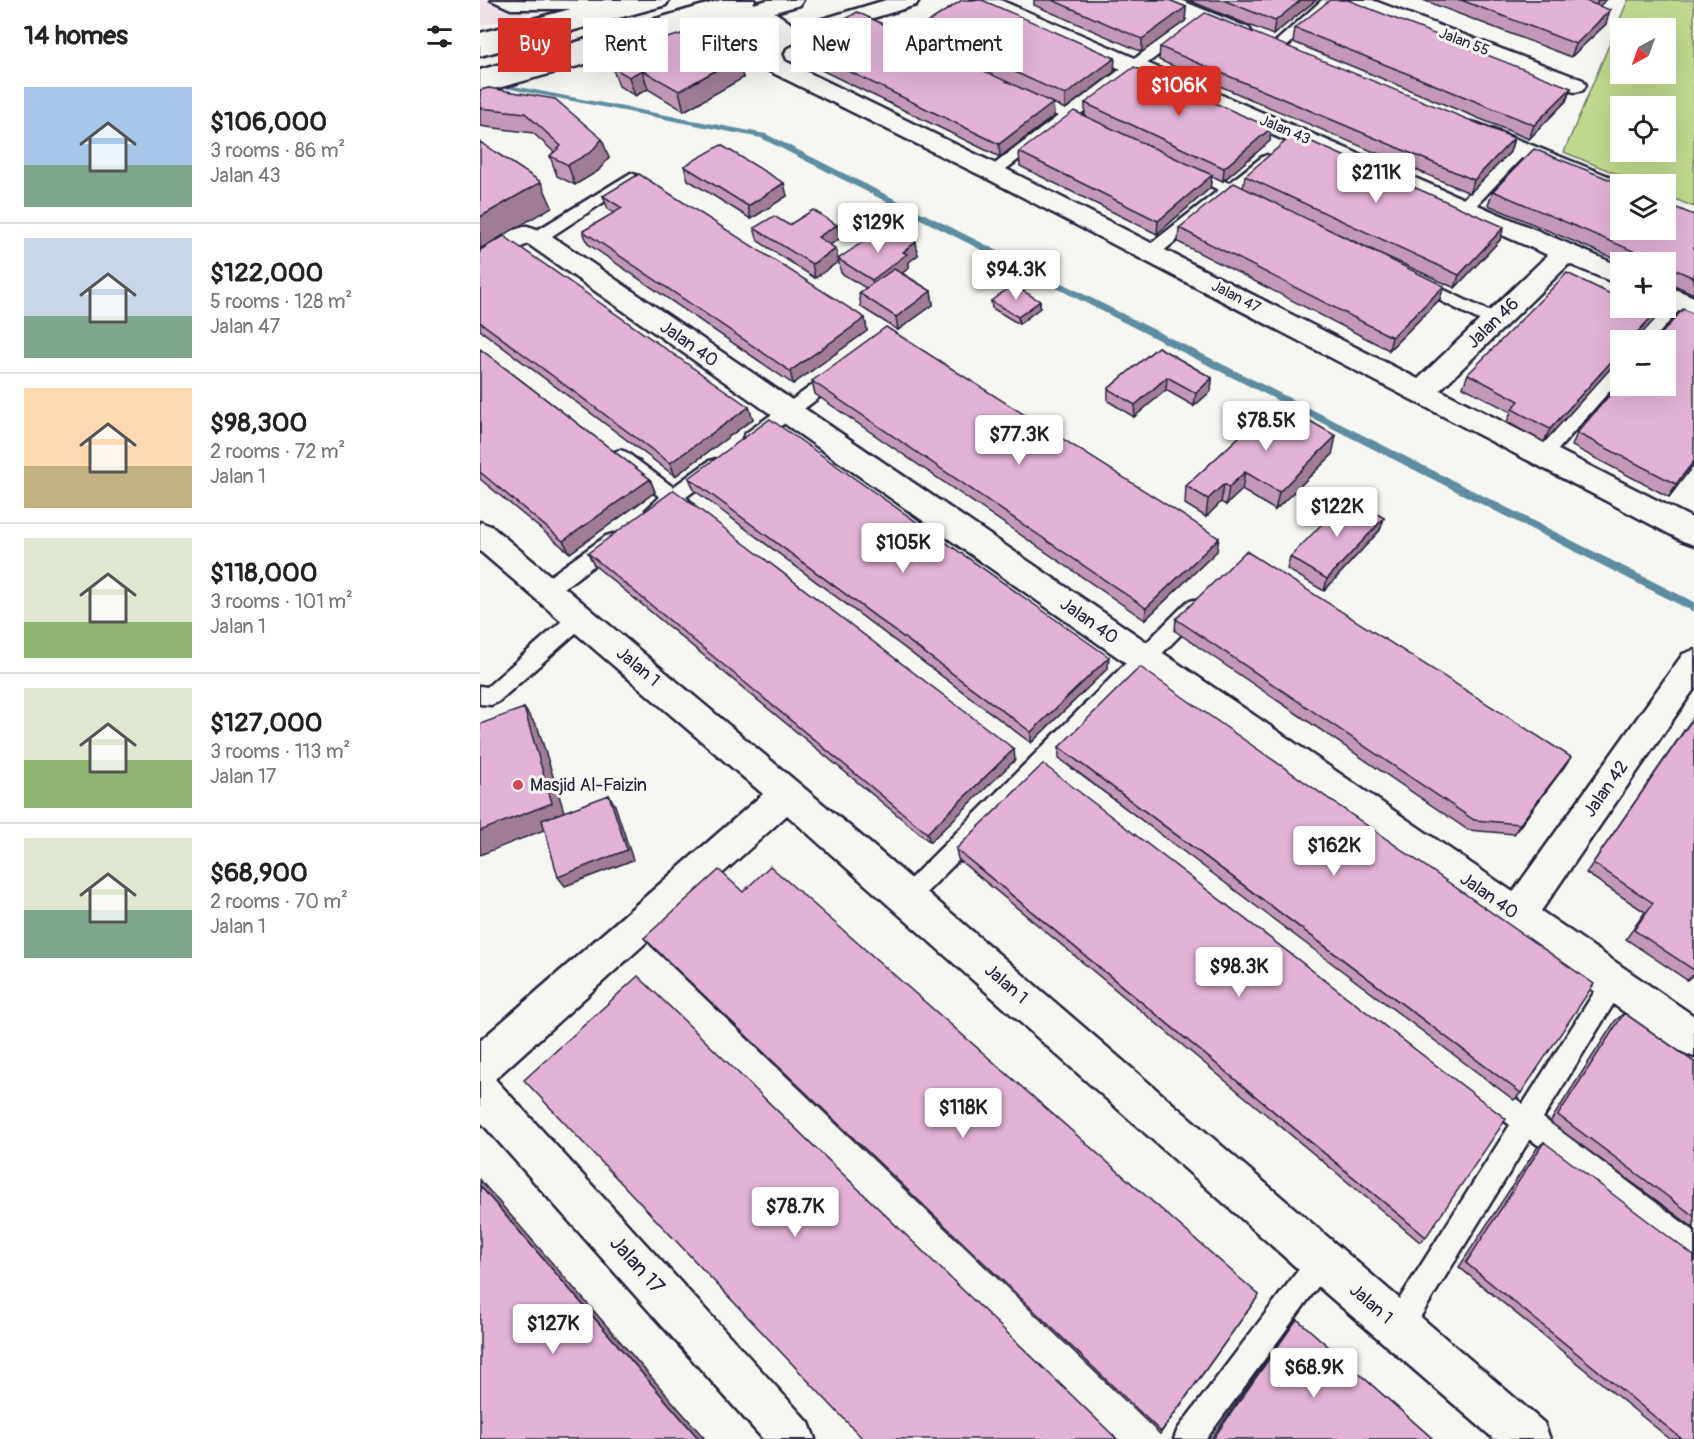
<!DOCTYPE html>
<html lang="en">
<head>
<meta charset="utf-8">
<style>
  body { margin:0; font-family:Pangolin,sans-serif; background:#f2f2f2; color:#222; height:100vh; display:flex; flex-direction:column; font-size:22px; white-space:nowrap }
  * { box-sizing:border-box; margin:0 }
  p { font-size:20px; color:#767676 }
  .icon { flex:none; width:33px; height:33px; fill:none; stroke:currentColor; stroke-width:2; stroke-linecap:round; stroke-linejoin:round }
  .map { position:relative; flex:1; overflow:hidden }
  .drawer { display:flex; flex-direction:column; background:#fff; width:480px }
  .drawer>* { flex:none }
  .hud { position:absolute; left:18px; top:18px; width:570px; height:54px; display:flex; gap:12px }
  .needle { width:39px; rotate:221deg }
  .fabs { position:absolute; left:1130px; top:18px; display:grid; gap:12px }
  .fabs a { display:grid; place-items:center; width:66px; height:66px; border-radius:0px; background:#fff; box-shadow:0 6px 24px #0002; font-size:30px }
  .price { position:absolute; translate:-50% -51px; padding:0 14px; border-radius:6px; background:#fff; color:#222; font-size:20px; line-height:39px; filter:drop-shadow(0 2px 3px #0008) }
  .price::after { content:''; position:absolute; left:50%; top:36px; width:18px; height:14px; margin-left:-9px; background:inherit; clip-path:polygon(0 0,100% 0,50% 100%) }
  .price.current { background:#d93025; color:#fff }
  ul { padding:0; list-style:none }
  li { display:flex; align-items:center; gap:18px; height:150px; padding:0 24px }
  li+li { border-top:2px solid #e0e0e0 }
  li span { display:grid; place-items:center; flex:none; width:168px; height:120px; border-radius:0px; color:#555 }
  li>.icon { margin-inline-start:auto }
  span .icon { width:72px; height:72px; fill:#fffc; stroke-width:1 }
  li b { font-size:26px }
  h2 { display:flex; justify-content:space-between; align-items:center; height:72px; padding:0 24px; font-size:26px }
  .tag { padding:0 21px; border-radius:0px; background:#fff; box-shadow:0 6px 24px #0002; font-size:21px; line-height:54px }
  .tag.current { background:#d93025; color:#fff }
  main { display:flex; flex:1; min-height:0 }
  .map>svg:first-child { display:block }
  .built { fill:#f0e2e9 }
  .green { fill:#c1d98f; stroke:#727e65; stroke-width:1.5; fill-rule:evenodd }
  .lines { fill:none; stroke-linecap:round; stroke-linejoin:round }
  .stream { fill:#5f8da0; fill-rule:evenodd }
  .service-casing { stroke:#22223b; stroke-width:5 }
  .minor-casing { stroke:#22223b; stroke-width:5 }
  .primary-casing { stroke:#22223b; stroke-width:5 }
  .trunk-casing { stroke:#22223b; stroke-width:5 }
  .service { fill:#f6f6f2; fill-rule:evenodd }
  .minor { fill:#f6f6f2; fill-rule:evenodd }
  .primary { fill:#f6f6f2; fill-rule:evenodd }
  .trunk { fill:#f6f6f2; fill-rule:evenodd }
  .wall { fill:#c29ab7; stroke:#22223b; stroke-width:1.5 }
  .shaded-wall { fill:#9e7d95; stroke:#22223b; stroke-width:1.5 }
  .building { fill:#e2b3d5; stroke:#22223b; stroke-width:1.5 }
  .poi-dot { fill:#d1495b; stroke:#f6f6f2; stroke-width:2 }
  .labels { text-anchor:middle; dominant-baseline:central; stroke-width:6; stroke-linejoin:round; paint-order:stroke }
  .far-street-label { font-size:15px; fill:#22223b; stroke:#f6f6f2 }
  .street-label { font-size:18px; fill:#22223b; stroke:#f6f6f2 }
  .poi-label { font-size:18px; fill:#22223b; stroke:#f6f6f2; text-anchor:start }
  .near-street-label { font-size:21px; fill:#22223b; stroke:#f6f6f2 }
</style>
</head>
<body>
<main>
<section class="drawer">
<h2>14 homes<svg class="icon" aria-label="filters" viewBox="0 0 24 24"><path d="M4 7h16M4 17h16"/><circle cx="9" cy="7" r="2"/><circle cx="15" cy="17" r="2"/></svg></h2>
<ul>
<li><span style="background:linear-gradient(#a9c7e8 65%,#7fa58c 0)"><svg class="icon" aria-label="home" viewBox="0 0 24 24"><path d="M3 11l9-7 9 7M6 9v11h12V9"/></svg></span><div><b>$106,000</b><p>3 rooms · 86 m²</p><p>Jalan 43</p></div></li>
<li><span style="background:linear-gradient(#c9d6e8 65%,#7fa58c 0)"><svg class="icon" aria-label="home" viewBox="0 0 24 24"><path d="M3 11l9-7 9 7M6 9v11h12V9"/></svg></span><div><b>$122,000</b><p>5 rooms · 128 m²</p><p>Jalan 47</p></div></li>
<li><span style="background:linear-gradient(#ffd9b3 65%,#c2b280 0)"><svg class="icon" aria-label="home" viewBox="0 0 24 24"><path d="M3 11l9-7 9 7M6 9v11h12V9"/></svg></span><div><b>$98,300</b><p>2 rooms · 72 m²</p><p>Jalan 1</p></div></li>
<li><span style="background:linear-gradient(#dfe7d0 70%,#8fb573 0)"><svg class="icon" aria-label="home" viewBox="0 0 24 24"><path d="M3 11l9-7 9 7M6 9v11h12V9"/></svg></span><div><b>$118,000</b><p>3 rooms · 101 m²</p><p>Jalan 1</p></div></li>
<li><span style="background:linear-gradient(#dfe7d0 60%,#8fb573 0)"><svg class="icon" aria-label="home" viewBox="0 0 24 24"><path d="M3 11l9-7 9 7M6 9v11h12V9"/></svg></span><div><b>$127,000</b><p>3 rooms · 113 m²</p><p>Jalan 17</p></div></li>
<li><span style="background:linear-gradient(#dfe7d0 60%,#7fa58c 0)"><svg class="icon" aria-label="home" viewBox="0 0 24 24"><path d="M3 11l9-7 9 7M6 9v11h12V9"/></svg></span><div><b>$68,900</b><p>2 rooms · 70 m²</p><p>Jalan 1</p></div></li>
</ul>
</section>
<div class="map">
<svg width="1214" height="1439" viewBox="0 0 1214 1439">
  <rect width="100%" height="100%" fill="#f6f6f2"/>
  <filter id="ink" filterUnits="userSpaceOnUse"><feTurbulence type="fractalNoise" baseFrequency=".0167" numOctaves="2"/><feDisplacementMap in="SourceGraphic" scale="12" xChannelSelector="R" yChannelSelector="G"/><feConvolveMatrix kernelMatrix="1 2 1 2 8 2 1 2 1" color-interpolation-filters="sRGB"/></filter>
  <g filter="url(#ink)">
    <path class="built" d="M0,0H98L0,26Z"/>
    <path class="green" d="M1148,0H1214V207L1185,195V184H1161L1084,152ZM1140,28H1185V74H1140ZM1140,106H1185V152H1140Z"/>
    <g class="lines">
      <path class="stream" d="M23,84L286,134L1214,602V612L281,138L26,88L22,86Z"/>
      <g class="service-casing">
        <path id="service" d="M11,0L129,1L136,5L129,9H31Z
          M842,0H857L802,51H792L790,48L792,45Z
          M713,18L720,22L718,25L599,115L620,124L622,127L620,130H610L590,121L518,175H508L505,172L508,169L578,116L542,100L540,97L542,94H552L587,109L708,19Z
          M133,45L138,46L156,69L158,72L156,75H146L128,52L126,49Z
          M1041,145L1046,147L1049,150L1046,153L990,212H978L976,208L978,204L1036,147Z
          M787,155L795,160L792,163L761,188L779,197L781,200L779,203H767L751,196L676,257H664L662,253L664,249L739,190L701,172L698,169L701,166H711L749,183L782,157Z
          M151,173L156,175L159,178L156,181L63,242H51L49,238L51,234Z
          M937,277L1021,317L1023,321L1021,325H1009L931,286L929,282L931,278Z
          M1200,294L1206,296L1208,300L1173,340H1156L1194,296Z
          M1140,362V379L1069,460L1063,462L1057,460L1054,455L1057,450L1134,364Z
          M358,369L364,371L367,375L364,379L278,443L272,445L266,443L263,438L266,433L352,371Z
          M140,450L146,452L193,487L229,461L235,459L241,461L244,466L241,471L206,497L213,505L211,510L204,512L193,507L175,517L168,515L166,510L180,497L134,462L131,457L134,452Z
          M133,534L140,536L143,541L140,546L73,596L66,598L59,596L56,590L59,584L126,536Z
          M714,600L721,602L724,608L721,614L578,759L1043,1104L1126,974L1134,971L1142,974L1146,982L1142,990L1063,1118L1214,1231V1260L1205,1256L1050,1139L928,1337L918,1341L908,1337L904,1327L908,1317L1030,1125L565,773L435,904L427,908L419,904L416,897L419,890L707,602Z
          M99,610L106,612L109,618L106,624L18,702L11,705L0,704V686L7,687L92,612Z
          M841,1248L850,1252L854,1261L850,1270L726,1439H694L698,1429L832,1252Z"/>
      </g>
      <g class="minor-casing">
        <path id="minor" d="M406,0H439L436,5L321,40L305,47L302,54L305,61L522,167L938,379L1068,255L494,5L491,0H520L1140,266V285L1089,264L960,390L1214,519V545L1203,541L504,177L287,70L280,54L288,38L297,34L264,10L267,5C285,1 302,18 316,27Z
          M671,0H700L769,28L772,33L769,38L761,40L753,38L674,5Z
          M862,0H892L1103,80L1106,85L1103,90L1095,92L1087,90L865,5Z
          M991,122L999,124L1148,184H1140V198L1131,195L983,134L979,129L983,124Z
          M47,226L66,232L1033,892L1203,654L1214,650V689L1061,911L1214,1016V1057L1200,1051L48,244L0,266V247L24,233Z
          M1185,285L1214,297V316L1185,304Z
          M0,522L11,526L392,845L1064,1423L1070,1439H1014L826,1276L307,815L15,1079L329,1423L335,1439H283L0,1121V1041L283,794L0,551Z"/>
      </g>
      <g class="primary-casing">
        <path id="primary" d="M125,0H160L157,5L0,47V33Z
          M288,0H323L320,5L0,93V79Z"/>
      </g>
      <g class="trunk-casing">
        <path id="trunk" d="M154,0H189L186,5L0,56V42Z
          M241,0H275L272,5L0,84V70Z"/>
      </g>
      <use href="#service" class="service"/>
      <use href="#minor" class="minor"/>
      <use href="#primary" class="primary"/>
      <use href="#trunk" class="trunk"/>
    </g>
    <path class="wall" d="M554,0H689L706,7L705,21L662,52L554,5Z
      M708,0H836L793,35Z
      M943,0H1126L1119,6L1126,24L1091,57Z
      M439,28L634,72L585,109L573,103L574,116L520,157L333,66L331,53L351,40L350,29L440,42Z
      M815,28L1091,88L1086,101L1049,139L813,42Z
      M680,47L1034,138L1030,152L990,193L679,60Z
      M258,58L263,78L204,111L168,89L155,96L139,86L132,67Z
      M9,88L129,158L118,171L95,185L77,176L70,156L74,152L53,133L0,126V90Z
      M605,103L790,141L743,181L732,176L730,188L677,234L540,166L539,152L605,116Z
      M204,166L307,196L271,219L208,180Z
      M765,176L1020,240L975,288L843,227L960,299L909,350L698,242L699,228L763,188Z
      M1013,191L1214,215V294L1185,281V262H1142L1008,205Z
      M123,196L385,318L387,331L313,384L108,244L103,231L134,213L128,209Z
      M309,225H357L360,238L350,245L356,249L358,262L335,278L278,241L274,228Z
      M403,240L438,255L429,262V268L422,273L451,291L453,305L418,330L381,307L379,293L386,288L361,273L358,259Z
      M0,250L269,407L273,419L195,476L0,330Z
      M511,301H560V308L539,324L512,308Z
      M1140,308H1185L1183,310L1140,340V358L1064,442L1027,422L1031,412L983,387L988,374Z
      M678,347L732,378L731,391L714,406L686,390L654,417L628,401V389Z
      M0,349L170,479L175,492L90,553L0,479Z
      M332,381L737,551L665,620L335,394Z
      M797,402L852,455L795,510L762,490L746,505L741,502L726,517L705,504L706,486Z
      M1097,433L1214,464L1189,497L1092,446Z
      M209,478L628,668L551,743L214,490Z
      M904,518L900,530L844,591L807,569L810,557Z
      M108,553L535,760L450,842L114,565Z
      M696,619L1084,767L1034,834L988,830L695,631Z
      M1214,716V974L1207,980L1146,939L1165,912L1106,873Z
      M579,747L1041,1093L1034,1100L579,758Z
      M476,849L946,1237L940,1242L478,859Z
      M263,892L779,1295L680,1434L171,946L164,938Z
      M1144,1013L1214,1062V1228L1070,1122L1135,1021Z
      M1064,1142L1214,1439H1190L979,1267L1057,1148Z
      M817,1319L953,1439H731L813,1323Z"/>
    <path class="shaded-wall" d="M821,0H836L793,35L795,21Z
      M1118,0H1126L1114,11Z
      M706,7L705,21L662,52V39Z
      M1130,10L1126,24L1091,57L1096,44Z
      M258,58L263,78L204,111L199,91Z
      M635,58L634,72L585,109V95Z
      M162,70L168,89L155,96L149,77Z
      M1091,88L1086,101L1049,139L1054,125Z
      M573,103L574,116L520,157L519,144Z
      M791,128L790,141L743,181L744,168Z
      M1034,138L1030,152L990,193L994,180Z
      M122,139L129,158L118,171L95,185L88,165Z
      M732,175L730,188L677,234L678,221Z
      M61,182L72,207L0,249V217Z
      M304,183L307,196L271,219L268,206Z
      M357,225L360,238L341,251L338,237Z
      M1024,227L1020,240L975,288L979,275Z
      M436,242L438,255L429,262V268L394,293L392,280L423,252Z
      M356,249L358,262L335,278L332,264Z
      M964,286L960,299L909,350L912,337Z
      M451,291L453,305L418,330L416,317Z
      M560,301V308L539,324L538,317Z
      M1180,308H1185L1156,340H1150Z
      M385,318L387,331L313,384L310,371Z
      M1140,352V358L1064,442L1070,429Z
      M687,377L686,390L654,417L655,405Z
      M732,378L731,391L714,406L716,393Z
      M269,407L273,419L195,476L190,463Z
      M856,436L852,455L795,510L799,492Z
      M1214,461V464L1189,497L1196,484Z
      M765,472L762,490L746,505L749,487Z
      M170,479L175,492L90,553L83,541Z
      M744,484L741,502L726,517L728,499Z
      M904,518L900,530L844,591L847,579Z
      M739,538L737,551L665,620L666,608Z
      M629,657L628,668L551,743V732Z
      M44,708L58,728L87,821L0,855V831Z
      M534,749L535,760L450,842L447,833Z
      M1091,757L1084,767L1034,834L1040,824Z
      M129,795L135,805L153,860L85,886L78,877Z
      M0,1180L225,1439H219L0,1186Z"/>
    <path class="building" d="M482,0H502L635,58L585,95L439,28Z
      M572,0H689L706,7L662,39Z
      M743,0H821L795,21Z
      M850,0H868L1091,88L1054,125L815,28Z
      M981,0H1103L1130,10L1096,44Z
      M377,12L573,103L519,144L331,53L360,34L350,29Z
      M725,13L1034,138L994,180L680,47Z
      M212,31L258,58L199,91L162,70L149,77L132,67L184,39Z
      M654,67L791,128L744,168L605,103Z
      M9,88L75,99L122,139L111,152L88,165L70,156L81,146L45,113L0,108V90Z
      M594,111L732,175L678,221L539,152Z
      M814,134L1024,227L979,275L765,176Z
      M0,142L61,182L0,217Z
      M241,145L304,183L268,206L204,166Z
      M1054,149L1141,184H1140V230H1185V203L1214,215V278L1185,265V262H1179L1013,191Z
      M159,174L385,318L310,371L103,231L142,208L123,196Z
      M754,183L964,286L912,337L699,228Z
      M333,210L357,225L338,237L356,249L332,264L274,228L294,216L309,225Z
      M417,230L436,242L423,252L427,254L392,280L358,259L393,235L403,240Z
      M24,236L269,407L190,463L0,322V250Z
      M414,269L451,291L416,317L379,293Z
      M1087,273L1137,297L1140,294V308H1180L1150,340H1140V352L1070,429L1032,409L1039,401L988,374Z
      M533,285L560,301L538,317L511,301Z
      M1185,294L1190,297L1185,302Z
      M1203,309L1214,314V461L1196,484L1097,433L1140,383V386H1185V340H1176Z
      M406,327L739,538L666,608L332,381Z
      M678,347L732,378L716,393L687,377L655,405L628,389Z
      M0,349L170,479L83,541L0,472Z
      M797,402L856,436L799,492L765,472L749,487L744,484L728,499L706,486Z
      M290,419L629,657L551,732L209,478Z
      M194,490L534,749L447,833L108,553Z
      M868,497L904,518L847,579L810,557Z
      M766,551L1091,757L1040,824L994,820L696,619Z
      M660,667L1114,984L1041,1093L579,747Z
      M44,708L72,803L0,831V724Z
      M1214,717V970L1154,930L1173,903L1113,863Z
      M563,764L1026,1119L946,1237L476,849Z
      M129,795L147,850L78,877L62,820Z
      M290,866L779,1295L681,1432L164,938L239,870L263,892Z
      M158,976L637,1439H383L44,1080Z
      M1144,1013L1214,1062V1216L1078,1115Z
      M1064,1142L1214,1256V1439H1202L986,1263Z
      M0,1186L219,1439H0Z
      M817,1319L953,1439H733Z"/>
  </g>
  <circle class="poi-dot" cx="38" cy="785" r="6"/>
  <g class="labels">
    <g class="far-street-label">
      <text transform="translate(984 42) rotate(21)">Jalan 55</text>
      <text transform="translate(805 130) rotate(23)">Jalan 43</text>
      <text transform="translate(756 297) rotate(27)">Jalan 47</text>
    </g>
    <g class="street-label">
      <text transform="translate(1013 323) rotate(-44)">Jalan 46</text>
      <text transform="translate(209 344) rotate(35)">Jalan 40</text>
      <text transform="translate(609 621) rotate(35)">Jalan 40</text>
      <text transform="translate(158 667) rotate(40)">Jalan 1</text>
      <text transform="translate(1126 789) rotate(-55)">Jalan 42</text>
      <text transform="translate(1009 896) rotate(35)">Jalan 40</text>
      <text transform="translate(526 984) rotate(41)">Jalan 1</text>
      <text transform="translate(891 1304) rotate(41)">Jalan 1</text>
    </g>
    <g class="poi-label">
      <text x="50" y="785">Masjid Al-Faizin</text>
    </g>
    <g class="near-street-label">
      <text transform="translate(157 1265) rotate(48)">Jalan 17</text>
    </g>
  </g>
</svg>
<div class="fabs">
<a><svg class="needle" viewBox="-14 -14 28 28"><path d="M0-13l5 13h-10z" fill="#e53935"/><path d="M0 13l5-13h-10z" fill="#767676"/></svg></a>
<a><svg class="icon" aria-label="locate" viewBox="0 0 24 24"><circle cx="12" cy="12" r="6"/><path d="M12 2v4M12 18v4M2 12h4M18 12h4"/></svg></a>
<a><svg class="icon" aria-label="layers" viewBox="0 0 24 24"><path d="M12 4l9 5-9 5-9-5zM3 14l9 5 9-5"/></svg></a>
<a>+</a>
<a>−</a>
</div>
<b class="price current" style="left:699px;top:117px">$106K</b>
<b class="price" style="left:896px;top:204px">$211K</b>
<b class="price" style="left:398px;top:254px">$129K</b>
<b class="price" style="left:536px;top:301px">$94.3K</b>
<b class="price" style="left:786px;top:452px">$78.5K</b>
<b class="price" style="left:539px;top:466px">$77.3K</b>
<b class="price" style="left:857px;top:538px">$122K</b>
<b class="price" style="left:423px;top:574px">$105K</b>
<b class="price" style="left:854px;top:877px">$162K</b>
<b class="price" style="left:759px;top:998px">$98.3K</b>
<b class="price" style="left:483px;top:1139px">$118K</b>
<b class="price" style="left:315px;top:1238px">$78.7K</b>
<b class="price" style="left:73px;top:1355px">$127K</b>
<b class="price" style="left:834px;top:1399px">$68.9K</b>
<div class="hud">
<a class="tag current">Buy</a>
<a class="tag">Rent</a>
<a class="tag">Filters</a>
<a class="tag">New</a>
<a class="tag">Apartment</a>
</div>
</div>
</main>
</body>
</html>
